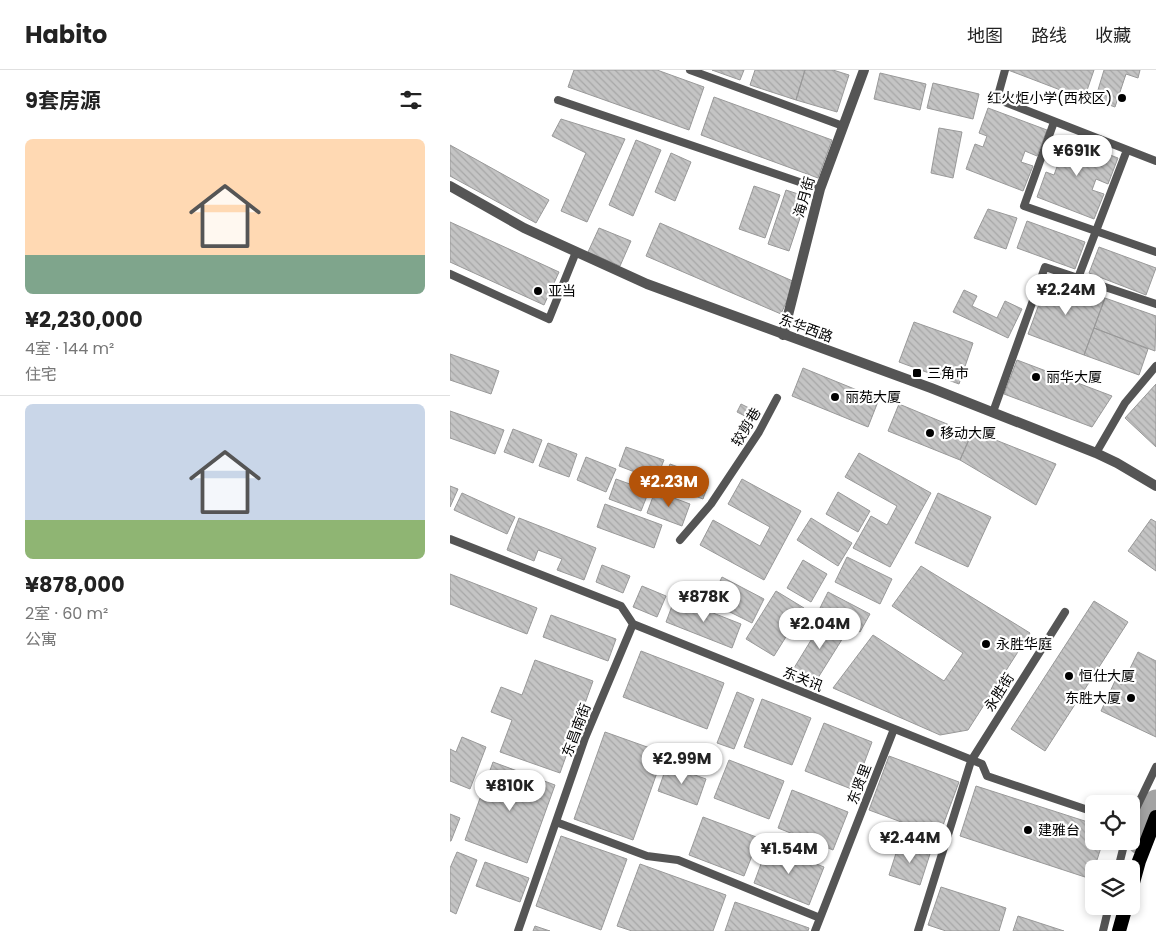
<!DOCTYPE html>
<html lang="zh">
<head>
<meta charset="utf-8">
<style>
  body { margin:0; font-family:Poppins,"Noto Sans SC",sans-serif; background:#f6f6f6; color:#222; height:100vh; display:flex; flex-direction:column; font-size:19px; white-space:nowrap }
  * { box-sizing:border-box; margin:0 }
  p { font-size:16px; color:#767676 }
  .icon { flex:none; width:28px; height:28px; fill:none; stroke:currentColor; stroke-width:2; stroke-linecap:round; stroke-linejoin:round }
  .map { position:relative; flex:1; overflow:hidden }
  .drawer { display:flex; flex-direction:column; background:#fff; width:450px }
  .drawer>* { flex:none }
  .controls { position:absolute; left:635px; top:725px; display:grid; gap:10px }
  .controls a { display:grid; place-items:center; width:55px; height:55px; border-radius:8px; background:#fff; box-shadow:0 2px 8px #0003; font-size:25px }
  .price { position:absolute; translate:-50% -42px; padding:0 11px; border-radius:18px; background:#fff; color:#222; font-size:16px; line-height:32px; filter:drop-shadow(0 1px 2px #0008) }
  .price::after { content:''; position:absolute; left:50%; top:30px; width:15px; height:11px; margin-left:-8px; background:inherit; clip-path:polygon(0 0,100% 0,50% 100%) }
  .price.active { background:#b45309; color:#fff }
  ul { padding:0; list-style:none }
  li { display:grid; align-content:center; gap:10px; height:265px; padding:0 25px }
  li+li { border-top:1px solid #e0e0e0 }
  li span { display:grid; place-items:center; height:155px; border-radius:8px; color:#555 }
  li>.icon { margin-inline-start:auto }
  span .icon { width:90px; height:90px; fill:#fffc; stroke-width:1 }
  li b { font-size:21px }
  h2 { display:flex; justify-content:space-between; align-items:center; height:60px; padding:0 25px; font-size:21px }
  header { display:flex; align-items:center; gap:30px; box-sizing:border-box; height:70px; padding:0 25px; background:#fff; border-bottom:1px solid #e0e0e0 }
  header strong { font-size:24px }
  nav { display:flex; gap:28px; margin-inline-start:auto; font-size:18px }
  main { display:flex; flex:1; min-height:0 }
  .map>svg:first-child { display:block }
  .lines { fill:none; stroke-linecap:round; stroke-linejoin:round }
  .river { stroke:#a3a3a3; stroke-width:25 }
  .building { fill:url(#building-back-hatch); stroke:#999 }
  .service { stroke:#555; stroke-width:8 }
  .minor { stroke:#555; stroke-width:10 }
  .tertiary { stroke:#555; stroke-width:10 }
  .trunk { stroke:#000; stroke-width:14 }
  .poi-dot { fill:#000; stroke:#fff; stroke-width:2 }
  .labels { text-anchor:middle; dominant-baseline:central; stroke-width:4.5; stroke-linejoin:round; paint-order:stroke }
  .poi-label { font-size:14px; fill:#000; stroke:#fff; text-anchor:start }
  .street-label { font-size:14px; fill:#000; stroke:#fff }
</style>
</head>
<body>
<header>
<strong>Habito</strong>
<nav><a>地图</a><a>路线</a><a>收藏</a></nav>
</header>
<main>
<section class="drawer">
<h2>9套房源<svg class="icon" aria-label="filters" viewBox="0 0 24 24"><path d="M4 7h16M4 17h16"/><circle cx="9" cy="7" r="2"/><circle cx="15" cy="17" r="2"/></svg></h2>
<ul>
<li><span style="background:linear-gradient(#ffd9b3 75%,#7fa58c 0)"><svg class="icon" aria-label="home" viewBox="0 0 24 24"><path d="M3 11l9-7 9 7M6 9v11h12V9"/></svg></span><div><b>¥2,230,000</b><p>4室 · 144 m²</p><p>住宅</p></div></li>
<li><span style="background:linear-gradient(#c9d6e8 75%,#8fb573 0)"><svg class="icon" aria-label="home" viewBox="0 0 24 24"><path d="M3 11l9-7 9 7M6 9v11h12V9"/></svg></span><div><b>¥878,000</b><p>2室 · 60 m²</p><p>公寓</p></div></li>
</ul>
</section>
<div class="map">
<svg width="706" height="861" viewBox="0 0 706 861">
  <defs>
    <pattern id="building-back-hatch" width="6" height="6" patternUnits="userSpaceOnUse" patternTransform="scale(1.25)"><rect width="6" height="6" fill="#c4c4c4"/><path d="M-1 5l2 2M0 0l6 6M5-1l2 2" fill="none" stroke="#a7a7a7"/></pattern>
  </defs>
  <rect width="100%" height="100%" fill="#fff"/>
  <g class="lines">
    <path class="river" d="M690,772L706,732"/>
  </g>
  <path class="building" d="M124,0H207L254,17L239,60L118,17Z
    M262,0H294L290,10Z
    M305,0H355L346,30L300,15Z
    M355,0H383L399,5L387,42L346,30Z
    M558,0H644L634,29Z
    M654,0H690L688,8L676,4L665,37L645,30Z
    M430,3L476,14L470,40L424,29Z
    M483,13L529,24L523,49L477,38Z
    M264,27L382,70L368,108L251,65Z
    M538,38L597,60L587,86L575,81L571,92L583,96L573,121L516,99L525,74L533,77L537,66L529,63Z
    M111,49L175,69L137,152L111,141L136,83L102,66Z
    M489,58L512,62L503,108L481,103Z
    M610,66L668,88L658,114L646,109L642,120L654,124L644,149L587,127L596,102L604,105L608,94L600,91Z
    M186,70L211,80L183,146L159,135Z
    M0,75L99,130L86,153L0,106Z
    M221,83L241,92L225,131L205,122Z
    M304,116L330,125L315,168L289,159Z
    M336,120L357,127L339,181L318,174Z
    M538,139L567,148L556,179L524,168Z
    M577,151L635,172L625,199L567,178Z
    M0,152L109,202L94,235L0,192Z
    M210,153L345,212L331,244L196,186Z
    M149,158L181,171L170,196L138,182Z
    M649,177L706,198L696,225L639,203Z
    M599,207L655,228L634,285L578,264Z
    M514,220L527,226L522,236L547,248L555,231L572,239L558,268L503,242Z
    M655,228L706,246L705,281L644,258Z
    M464,252L523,273L509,314L449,292Z
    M644,258L698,279L689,305L634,285Z
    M0,284L49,301L41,324L0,310Z
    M567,290L662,326L642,357L554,324Z
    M353,298L429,329L418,357L342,326Z
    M706,314V377L675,348Z
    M291,334L309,343L305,351L287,342Z
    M449,334L521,364L510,390L438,361Z
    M0,341L54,360L45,384L0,368Z
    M63,359L92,370L83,393L54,382Z
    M523,361L606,394L586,435L510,390Z
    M98,373L127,384L119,407L89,396Z
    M176,377L214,390L206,410L169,396Z
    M409,383L481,423L440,497L403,478L421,446L437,455L447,436L395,407Z
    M136,387L166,399L156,422L127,410Z
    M220,394L253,406L250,415L257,418L253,429L212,414Z
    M166,409L199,421L191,441L159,429Z
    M292,409L351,441L314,510L250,475L263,450L310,476L320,457L278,434Z
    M0,416L8,419L0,437Z
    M205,421L240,434L232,456L197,443Z
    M388,422L420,441L408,462L376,444Z
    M12,423L65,447L57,464L4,440Z
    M488,423L541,447L518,497L465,473Z
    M155,434L212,455L204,478L147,457Z
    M69,448L146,478L134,510L107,500L112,489L88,480L84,491L57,480Z
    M361,448L402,473L388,496L347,470Z
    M701,449L706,452V501L678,481Z
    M397,487L442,509L430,534L385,512Z
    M353,490L377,504L361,532L337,518Z
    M152,495L180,506L173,523L146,512Z
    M471,496L580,563L518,660L490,665L383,618L423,565L494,611L513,583L442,536Z
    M0,504L87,538L77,564L0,534Z
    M272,507L314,529L302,553L260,532Z
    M192,516L216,526L207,547L183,537Z
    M326,521L354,538L324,586L296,569Z
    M378,522L420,544L410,562L369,540Z
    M225,528L291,554L282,578L216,552Z
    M644,531L678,552L595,681L561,659Z
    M101,545L166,569L158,591L93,567Z
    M374,549L396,563L366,611L344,598Z
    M191,581L274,613L257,659L173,627Z
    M688,582L706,591V667L651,641L665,611L672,615Z
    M85,590L143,611L110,703L50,682L62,650L41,642L51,617L72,625Z
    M287,622L304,629L284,679L267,673Z
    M312,629L361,648L342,695L294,677Z
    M374,653L422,672L404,720L355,701Z
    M155,662L214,683L183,770L124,749Z
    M12,667L36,677L20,719L0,711V679L6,682Z
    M439,686L509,712L489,766L419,740Z
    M279,690L334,711L319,749L264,728Z
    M43,692L105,715L77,793L15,770Z
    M217,695L256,709L247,735L208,721Z
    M526,716L644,754V771H653L641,809L510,766Z
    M342,720L398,742L383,780L328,758Z
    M0,744L10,748L1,771H0Z
    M253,747L309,768L294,806L239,785Z
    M111,766L177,789L151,860L86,836Z
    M449,774L480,784L470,815L439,805Z
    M318,775L374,797L359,835L304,813Z
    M7,782L27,790L6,844L0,841V798Z
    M35,792L79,808L70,832L26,816Z
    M190,794L276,825L263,861H182L167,856Z
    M491,817L556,838L549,861H496L478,855Z
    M285,832L359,858L358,861H275Z
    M568,846L614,861H563Z
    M85,856L100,861H83Z"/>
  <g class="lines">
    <path class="service" d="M240,0L393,56
      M555,0L547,29L706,91
      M108,30L370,119
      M604,52L574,136L706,182
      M0,204L99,249L126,182
      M628,208L677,80
      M543,342L595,197L706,234
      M646,383L675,333L706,296
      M0,469L171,536L183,554L532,694L537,706L644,742
      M230,470L261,434L309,362L327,328
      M681,749L706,697
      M106,752L197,786L228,790L370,848
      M668,799L675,771
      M68,861L135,668L183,554
      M365,861L444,659
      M468,861L521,691L615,542
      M653,861L659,836"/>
    <path class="minor" d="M333,265L370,119L414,0"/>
    <path class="tertiary" d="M0,116L74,158L197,214L481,318L646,383L667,393L706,416"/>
    <path class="trunk" d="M681,820L689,791L706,747
      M669,861L676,836"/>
  </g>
  <g class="poi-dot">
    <circle cx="672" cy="28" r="5"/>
    <circle cx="88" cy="221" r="5"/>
    <rect x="462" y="298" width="10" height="10" rx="2.5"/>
    <circle cx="586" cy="307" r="5"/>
    <circle cx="385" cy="327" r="5"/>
    <circle cx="480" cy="363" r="5"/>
    <circle cx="536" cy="574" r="5"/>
    <circle cx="619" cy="606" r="5"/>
    <circle cx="681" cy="628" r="5"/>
    <circle cx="578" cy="760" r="5"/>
  </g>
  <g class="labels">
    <g class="poi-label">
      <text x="662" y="28" text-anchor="end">红火炬小学(西校区)</text>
      <text x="98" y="221">亚当</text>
      <text x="477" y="303">三角市</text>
      <text x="596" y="307">丽华大厦</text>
      <text x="395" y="327">丽苑大厦</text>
      <text x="490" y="363">移动大厦</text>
      <text x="546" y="574">永胜华庭</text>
      <text x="629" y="606">恒仕大厦</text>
      <text x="671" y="628" text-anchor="end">东胜大厦</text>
      <text x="588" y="760">建雅台</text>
    </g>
    <g class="street-label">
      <text transform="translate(354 127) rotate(-74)">海月街</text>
      <text transform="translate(356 258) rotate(20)">东华西路</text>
      <text transform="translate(296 357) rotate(-59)">较剪巷</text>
      <text transform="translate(353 609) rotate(22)">东关讯</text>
      <text transform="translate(549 622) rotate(-58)">永胜街</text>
      <text transform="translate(126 660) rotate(-69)">东昌南街</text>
      <text transform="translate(409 714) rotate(-69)">东贤里</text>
    </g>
  </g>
</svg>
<div class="controls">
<a><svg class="icon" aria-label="locate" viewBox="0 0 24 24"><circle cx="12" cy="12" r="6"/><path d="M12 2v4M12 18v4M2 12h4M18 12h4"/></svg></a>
<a><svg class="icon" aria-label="layers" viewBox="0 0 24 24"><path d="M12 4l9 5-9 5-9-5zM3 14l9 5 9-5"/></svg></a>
</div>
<b class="price" style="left:627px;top:107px">¥691K</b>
<b class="price" style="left:616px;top:246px">¥2.24M</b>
<b class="price active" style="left:219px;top:438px">¥2.23M</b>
<b class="price" style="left:254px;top:553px">¥878K</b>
<b class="price" style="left:370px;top:580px">¥2.04M</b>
<b class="price" style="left:232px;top:715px">¥2.99M</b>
<b class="price" style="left:60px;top:742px">¥810K</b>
<b class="price" style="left:460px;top:794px">¥2.44M</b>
<b class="price" style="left:339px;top:805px">¥1.54M</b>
</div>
</main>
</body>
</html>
